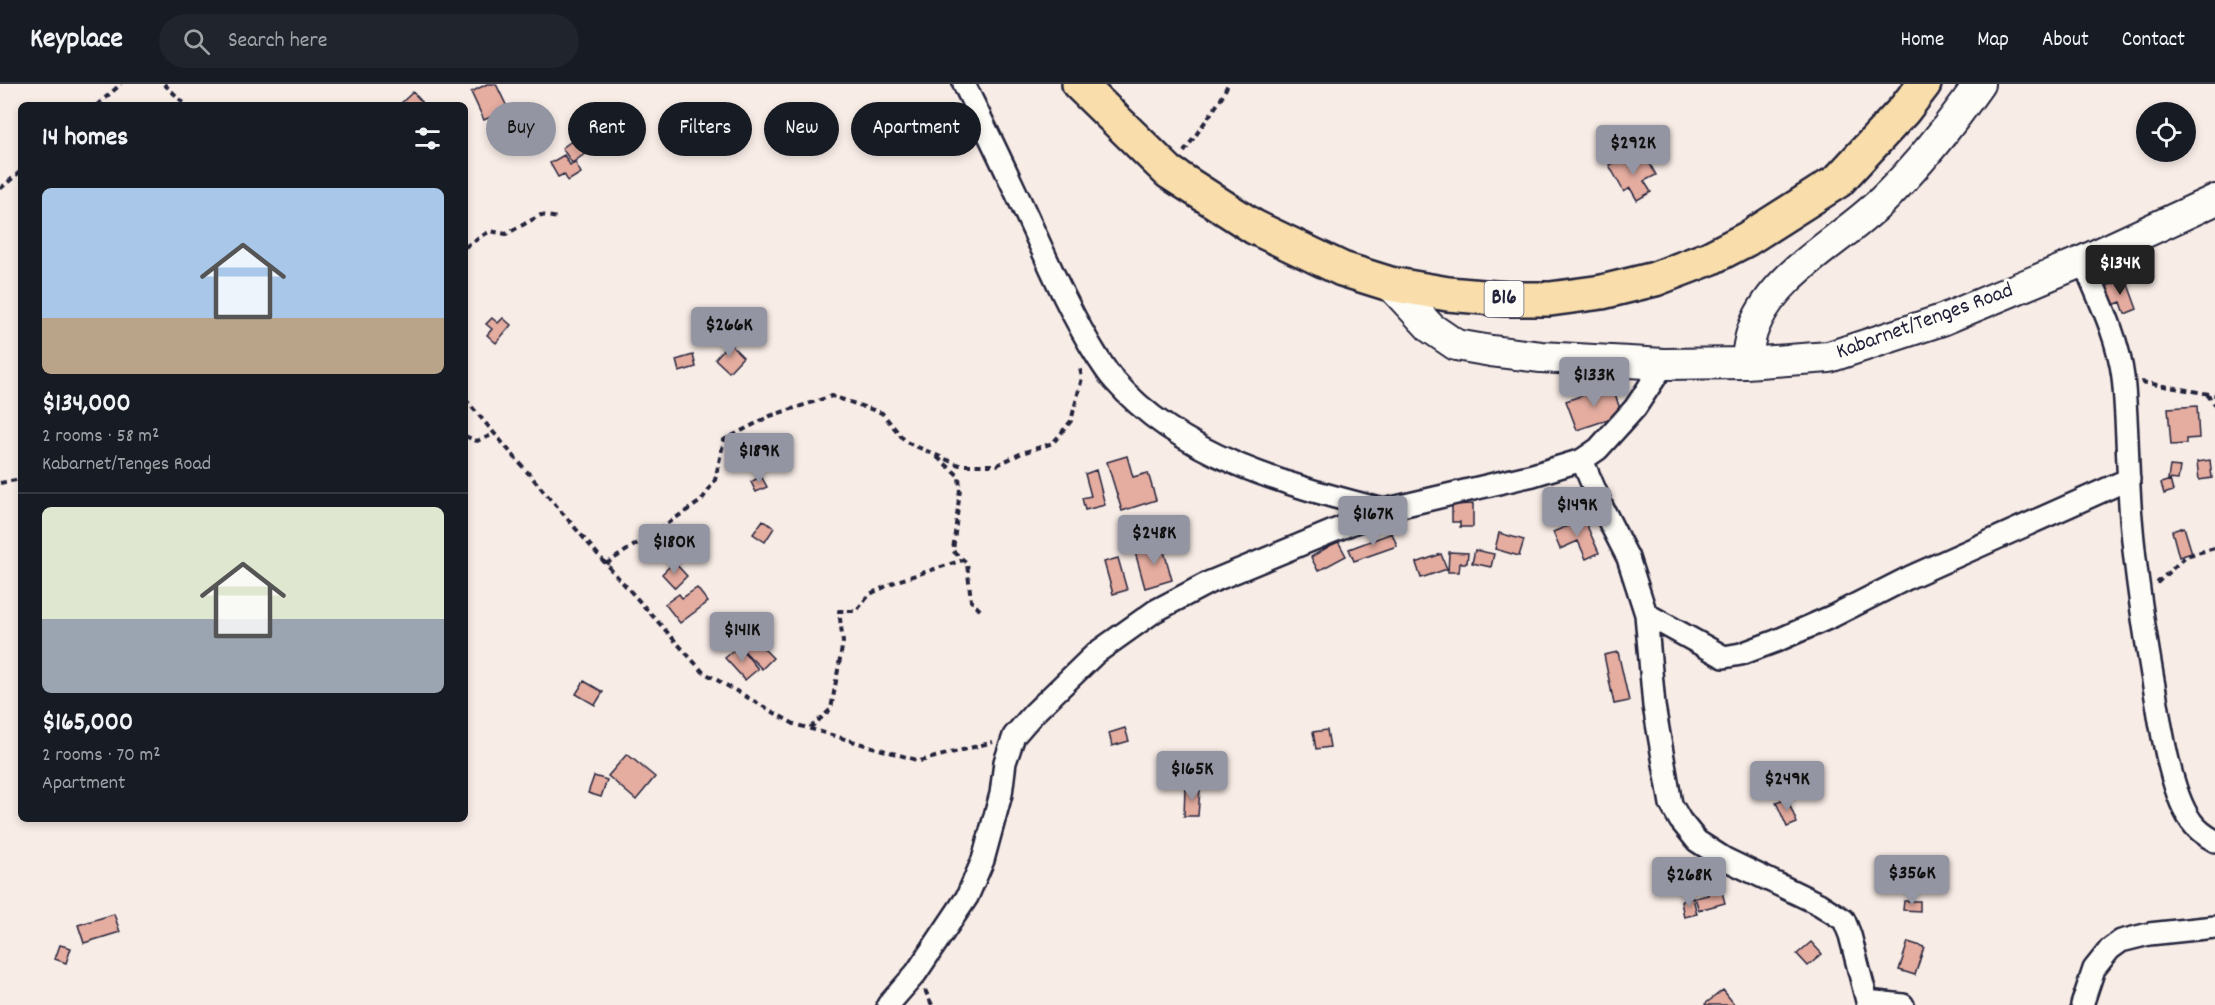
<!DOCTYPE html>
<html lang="en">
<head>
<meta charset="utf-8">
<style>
  body { margin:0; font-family:Dekko,sans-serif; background:#20242c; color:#f1f3f6; height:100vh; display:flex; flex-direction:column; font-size:22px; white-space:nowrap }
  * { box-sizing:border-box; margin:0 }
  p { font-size:20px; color:#9ea1a6 }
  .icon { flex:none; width:33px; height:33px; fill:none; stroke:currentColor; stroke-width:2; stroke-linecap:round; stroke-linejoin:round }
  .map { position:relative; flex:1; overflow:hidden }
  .drawer { position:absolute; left:18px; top:18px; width:450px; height:720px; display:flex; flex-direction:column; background:#171b24; border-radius:9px; box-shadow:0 3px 9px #0003 }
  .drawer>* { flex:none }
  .banner { position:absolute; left:486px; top:18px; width:570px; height:54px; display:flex; gap:12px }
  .fabs { position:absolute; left:2136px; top:18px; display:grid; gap:12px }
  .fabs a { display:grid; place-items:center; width:60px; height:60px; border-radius:50%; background:#171b24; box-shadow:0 3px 9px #0003; font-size:30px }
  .price { position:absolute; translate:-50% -51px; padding:0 14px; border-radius:6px; background:#9495a2; color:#111; font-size:20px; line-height:39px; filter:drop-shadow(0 2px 3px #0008) }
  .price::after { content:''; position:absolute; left:50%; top:36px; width:18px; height:14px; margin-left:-9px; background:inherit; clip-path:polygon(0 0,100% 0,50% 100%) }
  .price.selected { background:#222; color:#fff }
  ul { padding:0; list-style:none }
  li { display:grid; align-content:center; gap:12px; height:318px; padding:0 24px }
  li+li { border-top:2px solid #363941 }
  li span { display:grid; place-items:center; height:186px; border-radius:9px; color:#555 }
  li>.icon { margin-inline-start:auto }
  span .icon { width:108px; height:108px; fill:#fffc; stroke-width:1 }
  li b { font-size:26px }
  h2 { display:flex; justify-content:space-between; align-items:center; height:72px; padding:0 24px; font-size:26px }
  .pill { padding:0 21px; border-radius:27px; background:#171b24; box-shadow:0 3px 9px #0003; font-size:21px; line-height:54px }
  .pill.selected { background:#9495a2; color:#111 }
  header { display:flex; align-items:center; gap:36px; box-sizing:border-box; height:84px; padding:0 30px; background:#171b24; border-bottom:2px solid #363941 }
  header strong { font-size:28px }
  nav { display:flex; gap:33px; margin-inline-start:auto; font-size:21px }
  .search { width:420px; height:54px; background:#20242c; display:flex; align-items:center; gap:15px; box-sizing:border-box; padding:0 21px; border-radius:33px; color:#9ea1a6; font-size:22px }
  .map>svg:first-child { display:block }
  .building { fill:#e5aca0; stroke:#22223b; stroke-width:1.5 }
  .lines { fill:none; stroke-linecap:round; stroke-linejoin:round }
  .street-casing { stroke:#22223b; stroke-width:26 }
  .secondary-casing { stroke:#22223b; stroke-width:34 }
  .primary-casing { stroke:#22223b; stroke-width:38 }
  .path { stroke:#22223b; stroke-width:4; stroke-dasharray:6 4.5; stroke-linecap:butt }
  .street { stroke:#fdfcf7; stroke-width:21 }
  .secondary { stroke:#fdfcf7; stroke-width:30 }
  .primary { stroke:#f9deab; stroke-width:33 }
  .labels { text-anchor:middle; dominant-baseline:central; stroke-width:6; stroke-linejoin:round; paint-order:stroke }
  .shield { fill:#fdfcf7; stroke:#646373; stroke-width:1.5 }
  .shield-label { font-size:21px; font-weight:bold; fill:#22223b }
  .street-label { font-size:22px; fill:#22223b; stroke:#fdfcf7 }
</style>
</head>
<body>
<header>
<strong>Keyplace</strong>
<div class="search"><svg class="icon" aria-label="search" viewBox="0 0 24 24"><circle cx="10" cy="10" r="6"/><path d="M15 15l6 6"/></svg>Search here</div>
<nav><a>Home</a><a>Map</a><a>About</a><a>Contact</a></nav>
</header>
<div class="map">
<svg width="2215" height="921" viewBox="0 0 2215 921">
  <rect width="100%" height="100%" fill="#f8ece6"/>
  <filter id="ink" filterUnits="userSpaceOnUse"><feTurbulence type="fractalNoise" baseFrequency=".0167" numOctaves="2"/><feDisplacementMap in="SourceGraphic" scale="12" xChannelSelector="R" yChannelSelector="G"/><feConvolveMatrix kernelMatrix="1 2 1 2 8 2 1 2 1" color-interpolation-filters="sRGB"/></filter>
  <g filter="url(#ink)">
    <path class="building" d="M487,0H496L508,25L484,36L471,8Z
      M413,8L422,18L419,21H399Z
      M576,54L586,69L572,79L562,64Z
      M564,71L570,81L575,78L581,89L568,97L564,90L558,93L550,79Z
      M1626,72L1631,82L1646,73L1656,91L1644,97L1651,108L1637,116L1630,104L1624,108L1609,81Z
      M2126,195L2137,225L2125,230L2121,218L2108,223L2101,204Z
      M492,234L498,239L503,234L511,241L496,259L487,251L492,245L486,240Z
      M729,259L743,273L729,288L715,275Z
      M693,271L696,283L679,288L676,276Z
      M1612,301L1622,331L1577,346L1566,317Z
      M2197,322L2199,354L2186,355V360L2171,361L2168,324Z
      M1127,372L1133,393L1148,389L1156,416L1122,427L1107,378Z
      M2210,376L2212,394L2199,396L2197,378Z
      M2170,382L2180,383L2178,396L2168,395Z
      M1096,386L1105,421L1085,426L1082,414L1091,412L1085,390Z
      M761,392L767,403L756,408L751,398Z
      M2170,396L2173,407L2164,410L2161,399Z
      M1473,420V443H1460V438H1452V421Z
      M1584,435L1599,469L1586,475L1578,457L1560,465L1553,448Z
      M763,436L774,444L765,458L753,450Z
      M2184,443L2192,469L2179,473L2172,447Z
      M1392,449L1397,462L1354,477L1349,465Z
      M1499,449L1524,456L1519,472L1495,465Z
      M1338,457L1346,472L1318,487L1311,473Z
      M1162,460L1172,496L1145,504L1135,468Z
      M1475,466L1494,470L1491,483L1472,479Z
      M1449,468L1468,469L1467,479H1460L1459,488H1448Z
      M1441,470L1447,485L1421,494L1416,479Z
      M1118,474L1127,506L1113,510L1104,478Z
      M674,478L687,492L675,504L662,490Z
      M697,504L708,518L680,539L665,520L679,510L682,514Z
      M739,540L747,548L734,562L726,553Z
      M748,549L773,574L762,585L737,560Z
      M739,562L758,585L745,596L725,574Z
      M1618,568L1629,617L1614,620L1604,571Z
      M584,597L603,608L595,621L576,610Z
      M1125,644L1129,657L1112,662L1109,649Z
      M1327,646L1330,663L1316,665L1313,648Z
      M627,670L655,693L636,716L608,692Z
      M594,692L607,696L601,713L588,709Z
      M1185,704L1200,705L1198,732H1184Z
      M1787,714L1797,739L1787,743L1776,718Z
      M1719,797L1725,819L1699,826L1695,814L1708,811L1705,800Z
      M1693,814L1697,830L1684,833L1681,817Z
      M1904,817H1920V827L1903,826Z
      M114,830L120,848L84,859L78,841Z
      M1811,858L1822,870L1808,882L1797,870Z
      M1908,858L1924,863L1915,891L1899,886Z
      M60,861L71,864L66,879L55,875Z
      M1723,906L1735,921H1706L1705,920Z"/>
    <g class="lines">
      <g class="street-casing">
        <path id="street" d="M964,0C989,51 1013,101 1036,152C1055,194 1074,236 1098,274C1103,281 1108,290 1114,296C1182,374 1288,401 1384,426
          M2083,177C2099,215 2118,253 2123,293C2128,340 2127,388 2131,434C2136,497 2146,558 2157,619C2162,651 2173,712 2191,737C2197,746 2206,752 2215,757
          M1582,376L1603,425L1628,474L1646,530L1654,622L1671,720L1680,736L1697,757L1725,775L1819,820L1844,836L1850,851L1868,921
          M1646,530L1724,573L1741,570L1776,557L1833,532L1910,493L2129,395
          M1867,917L1903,921
          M888,921L916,889L967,813L983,776L1001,710L1005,678L1014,652L1034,629L1096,569L1155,527L1208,499L1384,426L1533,391L1582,376L1598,365L1635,324L1664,280
          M2082,921L2094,885L2110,865L2121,857L2149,850L2215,843"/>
      </g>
      <g class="secondary-casing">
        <path id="secondary" d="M1390,200L1431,244L1456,261L1491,267L1541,273L1664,280L1746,279L1829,273L1942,236L2083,177L2215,116
          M1746,279C1748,268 1749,254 1754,243C1776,187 1845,155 1886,113C1921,78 1951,40 1979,0"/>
      </g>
      <g class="primary-casing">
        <path id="primary" d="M1079,0L1169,88L1254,143L1342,185L1390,200L1448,210L1506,215H1550L1602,208L1655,195L1710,174L1747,155L1838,97L1904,26L1924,0"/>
      </g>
      <path class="path" d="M164,0L186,21
        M97,21L121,0
        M1184,68L1221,15L1228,0
        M0,105L21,87
        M465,163L490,147L506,150L541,131L558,134
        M2141,298L2215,311
        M2207,310L2215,321
        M465,315L606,480L703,588L794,640L920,677L993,658
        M465,352L477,357L495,350
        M937,373L959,392L960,405L953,467L967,479L971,517L982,528
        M0,399L21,395
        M606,480L701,417L715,396L724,356L770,332L832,312L882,329L906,358L959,381H997L1022,369L1053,359L1071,337L1082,294L1080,284
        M2157,499L2186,472L2215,464
        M810,644L831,625L843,558L839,527H856L870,510L897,497L963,476
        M925,906L932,921"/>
      <use href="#street" class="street"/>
      <use href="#secondary" class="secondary"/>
      <use href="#primary" class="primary"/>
    </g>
  </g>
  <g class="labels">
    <rect class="shield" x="1484.5" y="197" width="39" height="36" rx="4.5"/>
    <g class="shield-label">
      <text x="1504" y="215">B16</text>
    </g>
    <g class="street-label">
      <text transform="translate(1925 238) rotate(-20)">Kabarnet/Tenges Road</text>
    </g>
  </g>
</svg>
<div class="fabs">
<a><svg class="icon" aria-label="locate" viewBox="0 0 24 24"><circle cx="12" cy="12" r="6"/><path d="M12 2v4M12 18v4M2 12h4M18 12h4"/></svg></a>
</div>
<b class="price" style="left:1633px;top:92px">$292K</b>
<b class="price selected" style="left:2120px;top:212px">$134K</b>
<b class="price" style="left:729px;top:274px">$266K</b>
<b class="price" style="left:1594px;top:324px">$133K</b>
<b class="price" style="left:759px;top:400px">$189K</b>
<b class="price" style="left:1577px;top:454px">$149K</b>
<b class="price" style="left:1373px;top:463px">$167K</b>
<b class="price" style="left:1154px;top:482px">$248K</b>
<b class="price" style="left:674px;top:491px">$180K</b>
<b class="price" style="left:742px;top:579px">$141K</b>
<b class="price" style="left:1192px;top:718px">$165K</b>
<b class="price" style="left:1787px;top:728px">$249K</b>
<b class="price" style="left:1912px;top:822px">$356K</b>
<b class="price" style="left:1689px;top:824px">$268K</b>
<div class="banner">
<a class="pill selected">Buy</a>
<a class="pill">Rent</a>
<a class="pill">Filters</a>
<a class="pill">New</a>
<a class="pill">Apartment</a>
</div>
<section class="drawer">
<h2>14 homes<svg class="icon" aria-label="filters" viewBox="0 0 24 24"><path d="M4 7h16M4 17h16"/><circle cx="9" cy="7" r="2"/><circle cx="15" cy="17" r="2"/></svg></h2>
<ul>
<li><span style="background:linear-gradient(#a9c7e8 70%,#b9a48a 0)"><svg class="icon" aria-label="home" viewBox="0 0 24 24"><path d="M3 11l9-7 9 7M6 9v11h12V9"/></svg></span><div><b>$134,000</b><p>2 rooms · 58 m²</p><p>Kabarnet/Tenges Road</p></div></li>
<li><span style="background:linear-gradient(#dfe7d0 60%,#9aa5b1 0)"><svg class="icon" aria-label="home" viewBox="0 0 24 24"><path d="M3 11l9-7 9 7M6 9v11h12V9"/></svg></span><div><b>$165,000</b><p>2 rooms · 70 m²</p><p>Apartment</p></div></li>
</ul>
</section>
</div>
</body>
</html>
